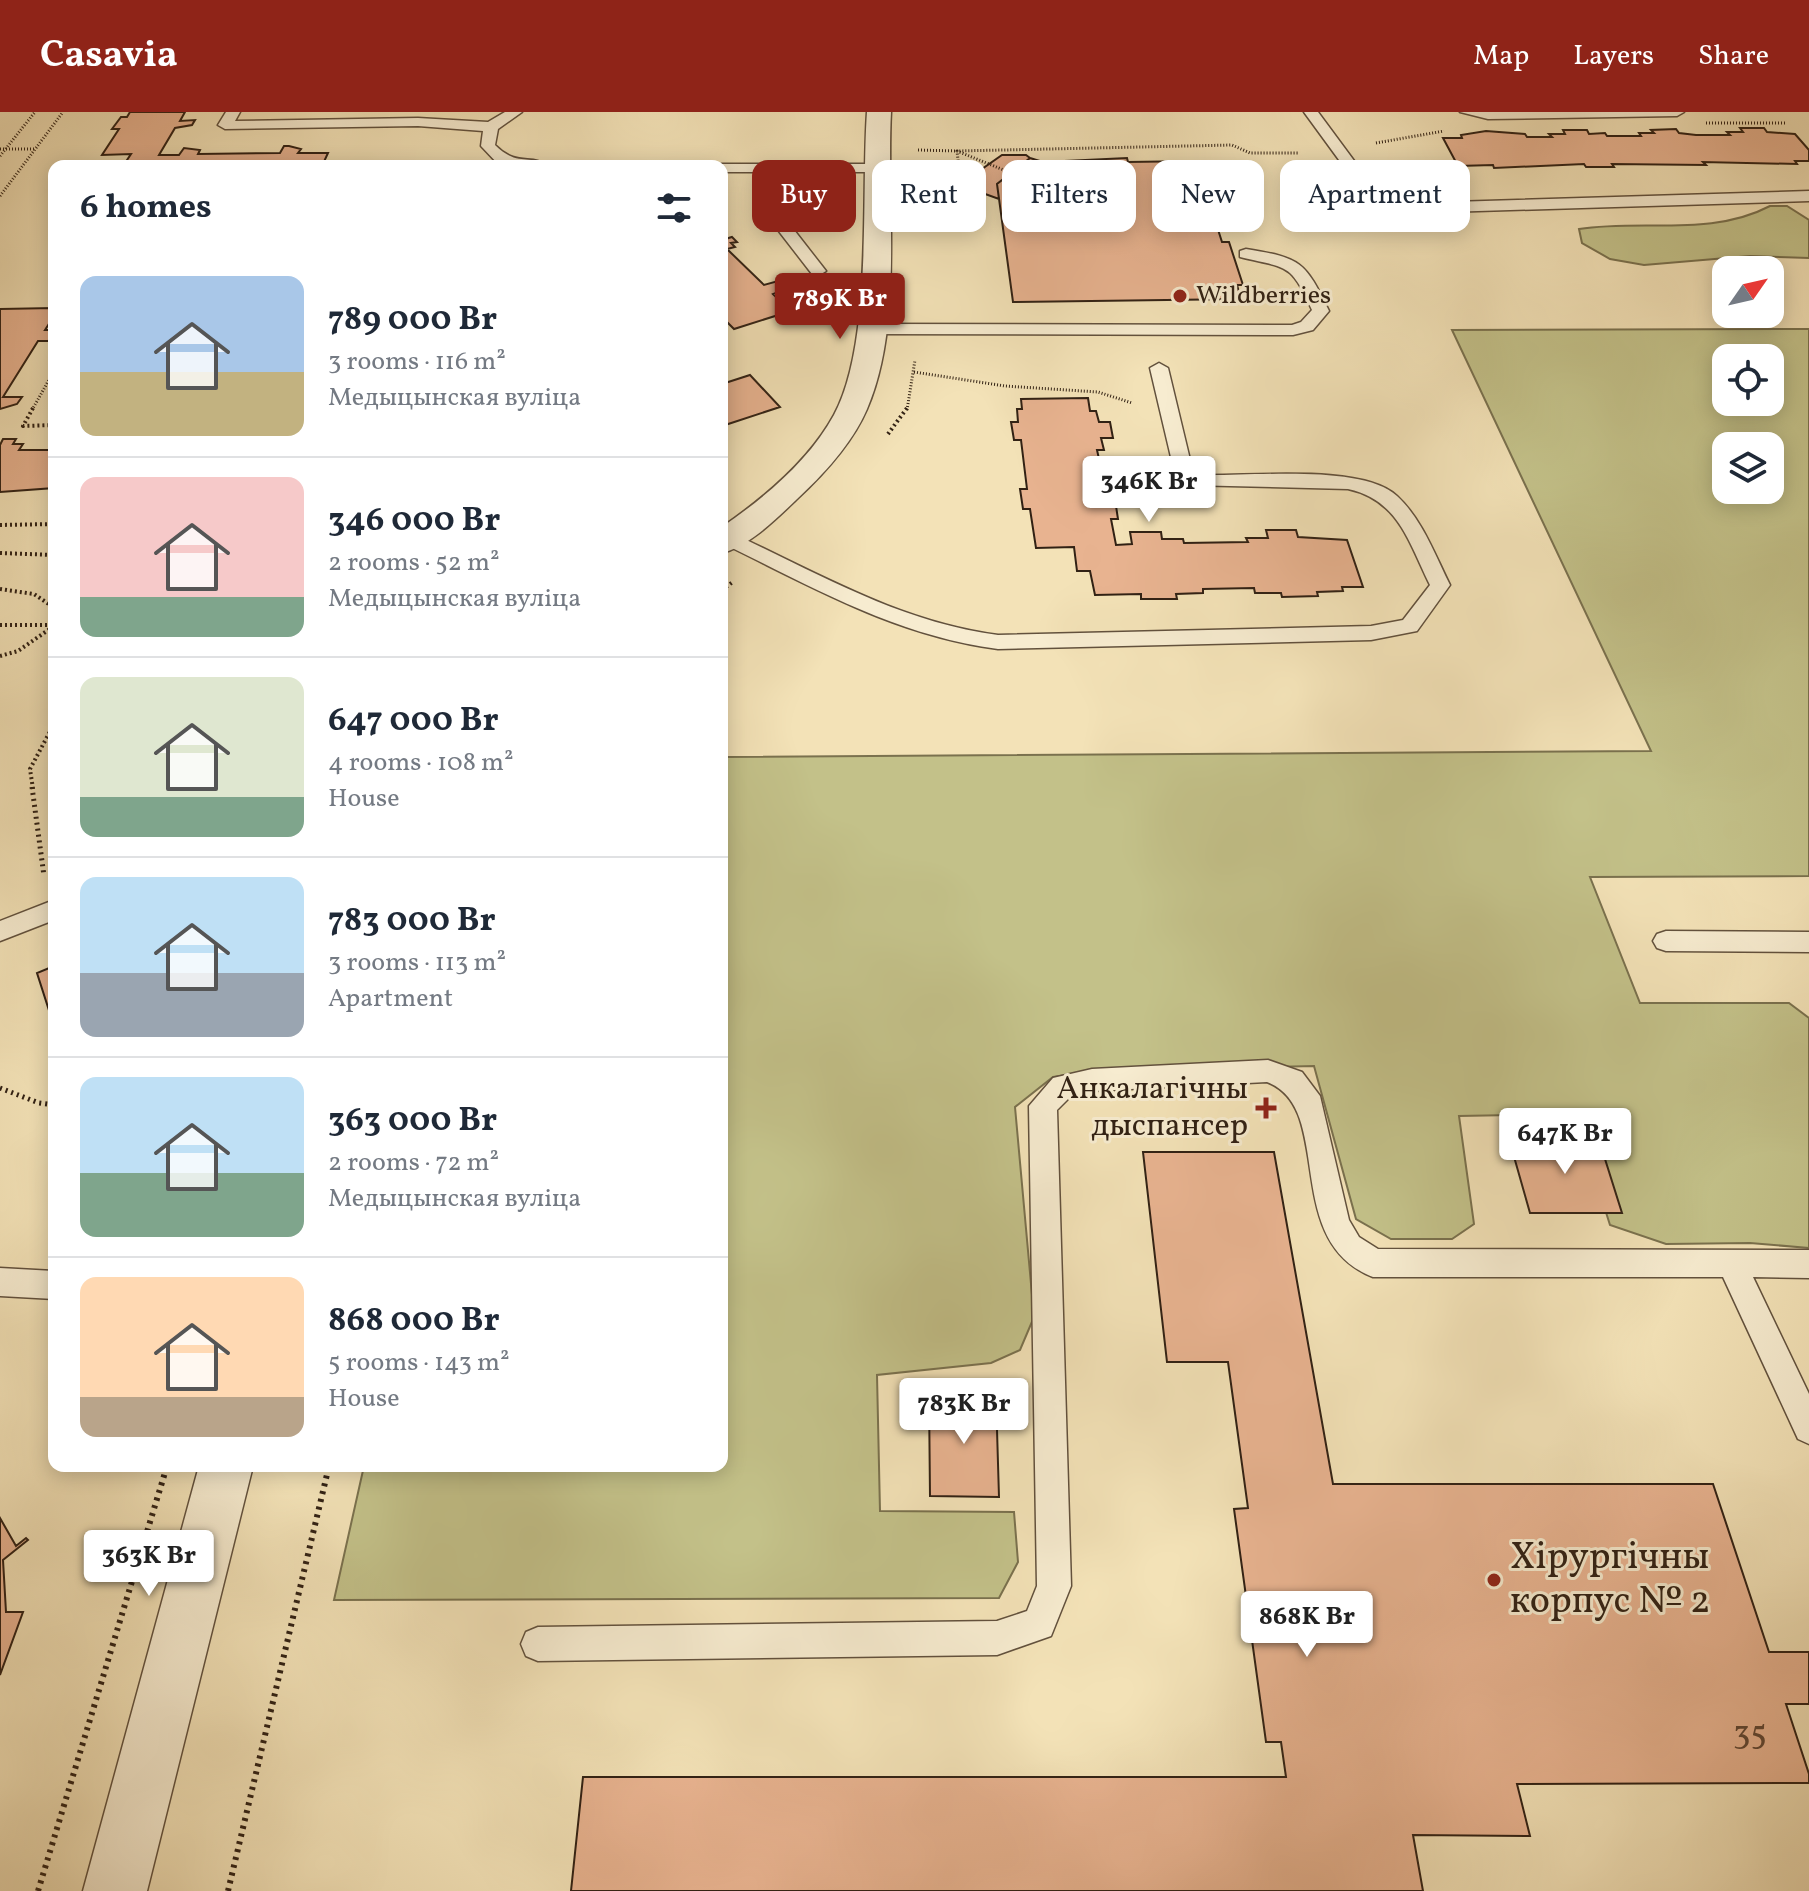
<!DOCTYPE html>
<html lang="en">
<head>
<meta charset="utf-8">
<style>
  body { margin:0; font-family:Vollkorn,serif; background:#f2f2f3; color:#1f2937; height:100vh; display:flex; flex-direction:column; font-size:30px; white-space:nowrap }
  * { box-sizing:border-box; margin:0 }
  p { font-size:26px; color:#747a83 }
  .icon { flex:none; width:44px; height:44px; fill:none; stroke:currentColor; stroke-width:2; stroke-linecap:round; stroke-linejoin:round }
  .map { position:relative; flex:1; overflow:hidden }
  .sheet { position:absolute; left:48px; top:48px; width:680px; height:1312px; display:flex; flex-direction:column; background:#fff; border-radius:16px; box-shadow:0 4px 20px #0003 }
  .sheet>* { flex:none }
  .hud { position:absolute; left:752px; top:48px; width:760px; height:72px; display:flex; gap:16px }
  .needle { width:52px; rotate:56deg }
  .buttons { position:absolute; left:1712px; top:144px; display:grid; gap:16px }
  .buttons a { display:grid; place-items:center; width:72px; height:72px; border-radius:16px; background:#fff; box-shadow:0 4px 20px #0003; font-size:40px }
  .price { position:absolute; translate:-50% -68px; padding:0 18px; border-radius:8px; background:#fff; color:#222; font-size:26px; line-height:52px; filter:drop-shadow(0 2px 4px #0008) }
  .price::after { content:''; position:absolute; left:50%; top:48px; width:24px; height:18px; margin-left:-12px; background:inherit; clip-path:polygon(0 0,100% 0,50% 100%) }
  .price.on { background:#8f2418; color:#fff }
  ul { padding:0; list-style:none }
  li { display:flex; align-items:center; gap:24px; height:200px; padding:0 32px }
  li+li { border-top:2px solid #e0e1e3 }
  li span { display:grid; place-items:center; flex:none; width:224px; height:160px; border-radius:16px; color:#555 }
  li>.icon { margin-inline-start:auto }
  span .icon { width:96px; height:96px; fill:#fffc; stroke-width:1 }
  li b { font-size:34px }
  h2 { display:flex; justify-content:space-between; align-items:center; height:96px; padding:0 32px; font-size:34px }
  .chip { padding:0 28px; border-radius:16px; background:#fff; box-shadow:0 4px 20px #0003; font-size:28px; line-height:72px }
  .chip.on { background:#8f2418; color:#fff }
  header { display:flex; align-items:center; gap:48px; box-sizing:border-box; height:112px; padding:0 40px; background:#8f2418; color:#fff }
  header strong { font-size:38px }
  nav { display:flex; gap:44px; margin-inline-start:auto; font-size:28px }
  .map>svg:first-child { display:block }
  .green { fill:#c3c189; stroke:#7a714e; stroke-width:2; fill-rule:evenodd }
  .building { fill:#e8b390; stroke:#312114; stroke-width:2 }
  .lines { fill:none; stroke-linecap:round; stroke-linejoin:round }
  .lane-casing { stroke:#62513d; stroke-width:3 }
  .street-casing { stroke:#62513d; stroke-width:3 }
  .path-far3 { stroke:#312114; stroke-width:3; stroke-dasharray:1 2; stroke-linecap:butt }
  .path-far2 { stroke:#312114; stroke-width:4; stroke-dasharray:2 3; stroke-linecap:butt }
  .path-far1 { stroke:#312114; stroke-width:5; stroke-dasharray:2 4; stroke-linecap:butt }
  .path { stroke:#312114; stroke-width:6; stroke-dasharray:3 5; stroke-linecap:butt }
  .lane { fill:#f7ecd0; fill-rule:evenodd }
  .street { fill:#f7ecd0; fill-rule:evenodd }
  .poi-dot { fill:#8f2418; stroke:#f7ecd0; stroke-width:3 }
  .labels { text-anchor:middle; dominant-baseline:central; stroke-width:6; stroke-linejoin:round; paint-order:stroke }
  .far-poi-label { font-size:26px; fill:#312114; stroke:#f7ecd0; text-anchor:start }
  .poi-label { font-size:32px; fill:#312114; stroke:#f7ecd0; text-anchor:end }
  .near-number-label { font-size:34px; fill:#5f4633 }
  .near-poi-label { font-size:38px; fill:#312114; stroke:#f7ecd0; text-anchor:start }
</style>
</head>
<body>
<header>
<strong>Casavia</strong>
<nav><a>Map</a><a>Layers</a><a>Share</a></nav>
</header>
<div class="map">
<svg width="1809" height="1779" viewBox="0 0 1809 1779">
  <rect width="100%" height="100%" fill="#f3e2b7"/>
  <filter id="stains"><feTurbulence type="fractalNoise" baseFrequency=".0025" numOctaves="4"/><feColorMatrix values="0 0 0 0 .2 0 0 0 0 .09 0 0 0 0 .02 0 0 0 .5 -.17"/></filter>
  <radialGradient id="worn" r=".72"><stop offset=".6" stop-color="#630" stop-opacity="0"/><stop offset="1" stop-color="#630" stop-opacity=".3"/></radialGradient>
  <path class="green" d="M1770,94H1787L1809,108V146L1750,144L1644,153L1610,147L1582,131L1579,117C1643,107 1711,125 1770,94Z
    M1809,217V764L1590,765L1640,891H1789L1809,906V1136L1750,1131L1666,1132L1610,1113L1575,1002L1459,1004L1474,1112L1452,1127H1391L1356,1107L1314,954L1094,959L1053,965L1015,995L1034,1205L1020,1238L991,1251L877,1263L880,1399L1014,1400L1018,1450L999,1486L334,1488L364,1354H722V645L1651,639L1452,218ZM1726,246H1770V290H1726ZM1726,334H1770V378H1726Z"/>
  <path class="building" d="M130,0H185L180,9L195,8L192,13L175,16L159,43H179L184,36L200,38L198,42L280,41L284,34H289L301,37L298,41H328L322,54H123L131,42L102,43L119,17H112L121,5H127Z
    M1740,16H1764L1767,20L1795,22L1809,38V49H1795L1797,52L1703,50L1706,53L1612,52L1614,55H1586L1584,52L1494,56L1493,53L1458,54L1443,26H1462L1461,23L1486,19L1525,22L1527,25H1552L1549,22H1565L1563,18H1587L1589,22L1605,21L1607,24H1641L1639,21H1654L1651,18L1676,17L1679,21L1696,23H1730L1727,20H1743Z
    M1002,43H1026L1030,46L997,72L999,87L974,78L972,64Z
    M1030,46L1043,50L1127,46L1128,50L1196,49L1222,130H1229L1243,173H1237L1241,187L1013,190L997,72Z
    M732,125L737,130L731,131L735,135L727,137L764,173L778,169L783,174L777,175L781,179L773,182L791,199L734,217L722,205V128Z
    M54,196V204L45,218H54V224L48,229H38L3,285H22L17,292L0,297V197Z
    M750,263L780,295L722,314V272Z
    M1088,286L1090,299H1096L1099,310H1110L1113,326H1101L1104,338H1097L1103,365L1110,364L1112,377L1122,376L1124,385L1125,394H1116L1118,407H1111L1116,433L1132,432L1130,420H1161L1162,427H1183L1184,431L1248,430L1246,426H1268L1266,418H1296L1298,425L1347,428L1363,475H1342L1343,479L1317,480L1318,484L1282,485L1281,481H1255L1254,476L1203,477V481L1176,482L1177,487H1141V482L1095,483L1090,459H1077L1074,435L1036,436L1030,397H1023L1020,377H1027L1021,328H1014L1011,310H1018L1017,297H1022L1021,287Z
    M3,327H16L13,332H23L19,338H54V376L0,380V333Z
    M54,854V914L37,861Z
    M1509,1027L1599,1028L1622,1101H1530Z
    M1143,1040H1274L1333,1372H1713L1769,1540H1809V1592H1786L1809,1662V1671L1517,1672L1530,1724L1413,1723L1423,1779H571L583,1665H1286L1281,1630H1266L1234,1397L1248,1396L1228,1250H1167Z
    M929,1283L996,1284L999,1385L930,1384Z
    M0,1406L16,1434L26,1426L28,1428L3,1448L6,1500H23L0,1563Z"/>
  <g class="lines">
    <g class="lane-casing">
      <path id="lane" d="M226,0H240L235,9L418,6L488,10L505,0H522L498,17L495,33C518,56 531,41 548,54L499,53L481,34L483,19L418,14L225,17L218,13Z
        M1304,0H1318L1386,92L1809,79V89L1382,102L1377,100Z
        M1460,0H1684L1677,4L1488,7Z
        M722,52H875L882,56L875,60H794L787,109L826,159L818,164L812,162L771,109L779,60H722V54H716Z
        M1246,137C1301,146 1305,149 1329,199L1313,218L1293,223L869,222L860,217L869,212L1292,213L1301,210L1312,198C1290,150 1289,157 1240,145V139Z
        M1159,251L1168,256L1192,356L1199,363C1247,365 1362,351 1397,384C1422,407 1435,443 1450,473L1417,519L1371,528L998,537C894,523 815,476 722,431V423H736C823,464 901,510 998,523L1371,514L1403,508L1430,473C1409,431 1399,388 1348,377L1187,373L1174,358L1150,256Z
        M54,788V808L0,829V809Z
        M1666,819L1809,820V840L1666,839L1657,836L1653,829L1657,822Z
        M1268,948L1302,960L1320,984L1349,1108L1359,1125L1378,1137L1809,1138V1166L1753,1165L1809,1282V1332L1798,1327L1723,1165H1373C1280,1129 1336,996 1267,970L1092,979L1071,984L1057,998L1071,1474L1051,1524L997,1543L538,1549L526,1544L521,1532L526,1520L538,1515L997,1509L1027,1499L1037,1474L1029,994L1053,966L1092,957Z
        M0,1156L54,1159V1187L0,1184Z"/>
    </g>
    <g class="street-casing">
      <path id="street" d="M867,0H891C886,93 904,211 867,297C852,332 823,363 796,388C775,408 749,434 722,441V415C764,386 809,349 834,303C873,231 861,84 867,0Z
        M199,1354H253L147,1779H83Z"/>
    </g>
    <path class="path-far3" d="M1706,11H1785
      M1376,31L1444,19
      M0,37H34
      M918,38L957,39L1011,61
      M0,44L35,0
      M0,84L63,0
      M918,109L961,74L957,39L1232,33L1250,41H1298
      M914,260L1005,274L1098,280L1132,291
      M32,298L54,259
      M907,298L915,248"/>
    <path class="path-far2" d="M33,296L23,314L54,313
      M888,322L907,296
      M0,413L54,412
      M0,441L54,443
      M0,477L34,482L53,495L54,504
      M722,478L734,469
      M0,513H54
      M0,544L18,539L54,514
      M33,677L30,657L54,612"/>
    <path class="path-far1" d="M32,675L44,764
      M0,976L39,991L54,993"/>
    <path class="path" d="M38,1779L167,1354
      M228,1779L329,1354"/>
    <use href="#lane" class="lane"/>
    <use href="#street" class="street"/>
  </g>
  <g class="poi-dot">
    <circle cx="1180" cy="184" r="8"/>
    <path d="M1262 984h8v8h8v8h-8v8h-8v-8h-8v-8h8z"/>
    <circle cx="1494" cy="1468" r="8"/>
  </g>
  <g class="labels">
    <g class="far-poi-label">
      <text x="1196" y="184">Wildberries</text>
    </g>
    <g class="poi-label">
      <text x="1248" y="978">Анкалагічны<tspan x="1248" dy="37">дыспансер</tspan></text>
    </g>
    <g class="near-number-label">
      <text x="1750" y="1622">35</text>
    </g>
    <g class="near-poi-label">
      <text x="1510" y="1446">Хірургічны<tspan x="1510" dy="44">корпус № 2</tspan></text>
    </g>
  </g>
  <rect width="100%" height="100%" filter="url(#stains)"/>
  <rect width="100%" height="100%" fill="url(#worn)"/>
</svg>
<div class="buttons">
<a><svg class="needle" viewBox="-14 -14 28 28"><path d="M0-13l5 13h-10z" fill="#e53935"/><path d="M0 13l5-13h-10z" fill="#747a83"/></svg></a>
<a><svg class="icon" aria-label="locate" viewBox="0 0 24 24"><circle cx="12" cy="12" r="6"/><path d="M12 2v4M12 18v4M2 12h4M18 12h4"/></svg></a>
<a><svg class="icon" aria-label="layers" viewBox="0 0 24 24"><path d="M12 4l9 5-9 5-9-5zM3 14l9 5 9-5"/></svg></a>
</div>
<b class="price on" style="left:840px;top:229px">789K Br</b>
<b class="price" style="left:1149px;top:412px">346K Br</b>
<b class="price" style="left:1565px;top:1064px">647K Br</b>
<b class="price" style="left:964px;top:1334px">783K Br</b>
<b class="price" style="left:149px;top:1486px">363K Br</b>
<b class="price" style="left:1307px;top:1547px">868K Br</b>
<div class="hud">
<a class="chip on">Buy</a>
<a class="chip">Rent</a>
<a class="chip">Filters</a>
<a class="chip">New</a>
<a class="chip">Apartment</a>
</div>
<section class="sheet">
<h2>6 homes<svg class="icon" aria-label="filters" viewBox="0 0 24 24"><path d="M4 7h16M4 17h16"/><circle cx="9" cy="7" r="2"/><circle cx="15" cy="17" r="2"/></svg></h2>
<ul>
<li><span style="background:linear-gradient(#a9c7e8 60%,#c2b280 0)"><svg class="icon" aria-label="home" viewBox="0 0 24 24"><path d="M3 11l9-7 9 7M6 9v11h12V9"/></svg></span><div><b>789 000 Br</b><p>3 rooms · 116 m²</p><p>Медыцынская вуліца</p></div></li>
<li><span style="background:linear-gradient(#f6c9c9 75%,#7fa58c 0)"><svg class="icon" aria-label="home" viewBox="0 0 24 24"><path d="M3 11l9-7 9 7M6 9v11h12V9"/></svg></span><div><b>346 000 Br</b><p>2 rooms · 52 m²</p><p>Медыцынская вуліца</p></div></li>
<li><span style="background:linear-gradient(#dfe7d0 75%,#7fa58c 0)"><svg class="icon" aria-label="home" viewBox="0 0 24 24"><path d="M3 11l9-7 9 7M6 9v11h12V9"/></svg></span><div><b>647 000 Br</b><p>4 rooms · 108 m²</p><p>House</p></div></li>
<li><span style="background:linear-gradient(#bfe0f5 60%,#9aa5b1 0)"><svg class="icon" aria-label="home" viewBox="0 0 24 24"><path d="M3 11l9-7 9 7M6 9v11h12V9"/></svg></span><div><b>783 000 Br</b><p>3 rooms · 113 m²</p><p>Apartment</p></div></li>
<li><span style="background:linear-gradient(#bfe0f5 60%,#7fa58c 0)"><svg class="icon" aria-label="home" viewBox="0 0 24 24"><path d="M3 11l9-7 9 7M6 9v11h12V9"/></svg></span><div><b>363 000 Br</b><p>2 rooms · 72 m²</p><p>Медыцынская вуліца</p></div></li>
<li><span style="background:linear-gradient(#ffd9b3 75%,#b9a48a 0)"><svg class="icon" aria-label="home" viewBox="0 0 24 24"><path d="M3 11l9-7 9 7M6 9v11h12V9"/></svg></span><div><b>868 000 Br</b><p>5 rooms · 143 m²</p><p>House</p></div></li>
</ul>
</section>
</div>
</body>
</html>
